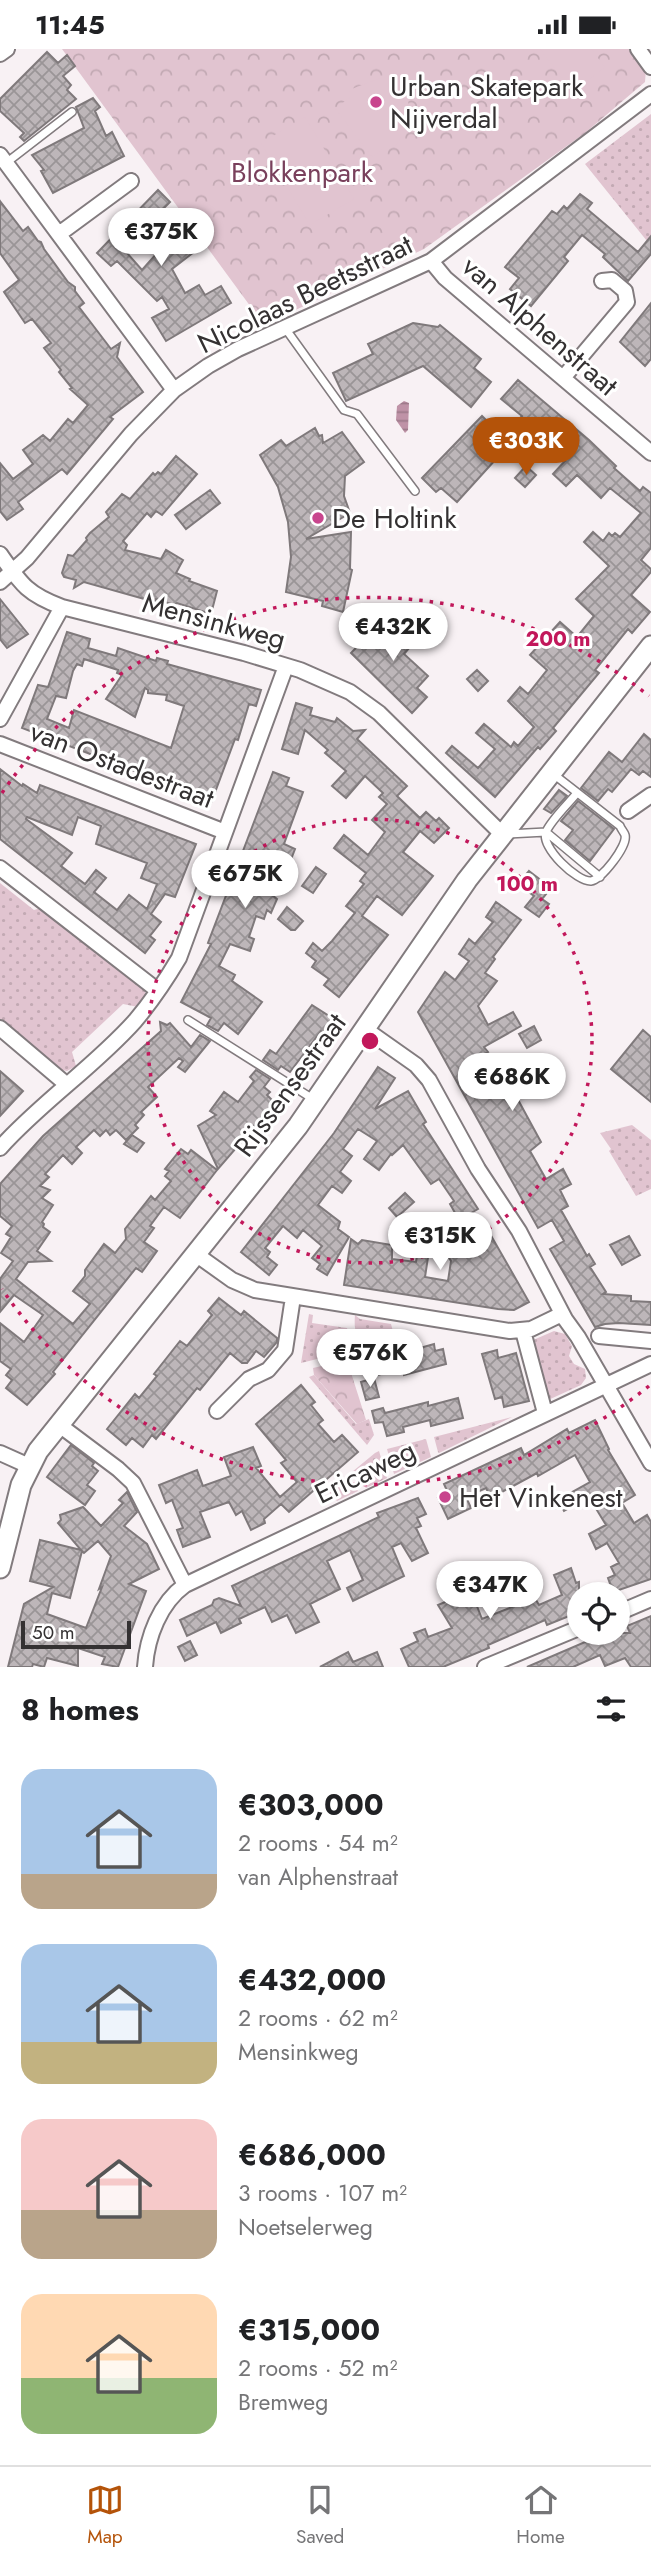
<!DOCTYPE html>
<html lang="en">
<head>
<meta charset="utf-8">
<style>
  body { margin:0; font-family:Jost,sans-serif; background:#f6f6f6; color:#202124; height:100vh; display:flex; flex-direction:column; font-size:26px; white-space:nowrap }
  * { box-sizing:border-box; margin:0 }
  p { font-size:23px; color:#757577 }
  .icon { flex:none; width:38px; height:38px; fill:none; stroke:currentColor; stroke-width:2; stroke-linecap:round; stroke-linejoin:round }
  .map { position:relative; height:1618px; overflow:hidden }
  .drawer { display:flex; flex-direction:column; background:#fff; flex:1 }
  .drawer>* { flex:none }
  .tools { position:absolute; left:567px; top:1533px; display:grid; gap:14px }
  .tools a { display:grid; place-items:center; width:63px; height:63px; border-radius:50%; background:#fff; box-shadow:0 2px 5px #0004; font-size:35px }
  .scale { position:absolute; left:21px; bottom:18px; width:110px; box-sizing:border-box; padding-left:7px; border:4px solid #343132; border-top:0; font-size:19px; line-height:24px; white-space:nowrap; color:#343132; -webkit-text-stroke:5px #fff; paint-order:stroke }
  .price { position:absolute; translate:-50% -60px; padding:0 16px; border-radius:24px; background:#fff; color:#222; font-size:23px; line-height:46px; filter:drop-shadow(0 2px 4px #0008) }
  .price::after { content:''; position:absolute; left:50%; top:42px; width:21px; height:16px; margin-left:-10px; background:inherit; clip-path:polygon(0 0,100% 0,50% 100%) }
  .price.current { background:#b45309; color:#fff }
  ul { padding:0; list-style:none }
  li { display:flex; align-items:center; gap:21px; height:175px; padding:0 21px }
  li span { display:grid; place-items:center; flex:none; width:196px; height:140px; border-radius:21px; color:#555 }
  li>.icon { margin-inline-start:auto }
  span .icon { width:84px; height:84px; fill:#fffc; stroke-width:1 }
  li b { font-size:30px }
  h2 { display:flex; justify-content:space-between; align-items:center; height:84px; padding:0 21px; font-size:30px }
  .status { display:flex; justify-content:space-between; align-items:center; height:49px; padding:0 35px; background:#fff; direction:ltr }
  .status svg { height:19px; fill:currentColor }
  .menu { display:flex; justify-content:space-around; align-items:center; height:98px; border-top:2px solid #e0e0e0; background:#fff; font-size:19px; color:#757577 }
  .menu a { display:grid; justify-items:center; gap:4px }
  .menu .current { color:#b45309 }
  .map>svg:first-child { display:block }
  .grass { fill:url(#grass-dots) }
  .park { fill:url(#park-crowns) }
  .garden { fill:#e1c4d0 }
  .water { fill:url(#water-rules) }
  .building { fill:url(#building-cross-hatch); stroke:#7f797b; stroke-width:2; fill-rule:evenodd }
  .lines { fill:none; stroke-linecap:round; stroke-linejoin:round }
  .service-casing { stroke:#827b7e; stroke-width:10 }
  .minor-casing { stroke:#827b7e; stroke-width:18 }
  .secondary-casing { stroke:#827b7e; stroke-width:23 }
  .service { stroke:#fff; stroke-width:7 }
  .minor { stroke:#fff; stroke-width:14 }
  .secondary { stroke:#fff; stroke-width:19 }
  .ring { fill:none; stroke:#c2185b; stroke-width:3.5; stroke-dasharray:3.5 7 }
  .poi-dot { fill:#c8458d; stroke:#fff; stroke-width:2.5 }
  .labels { text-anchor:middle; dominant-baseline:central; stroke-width:6; stroke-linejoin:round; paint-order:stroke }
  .poi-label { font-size:28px; fill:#343132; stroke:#fff; text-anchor:start }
  .park-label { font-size:28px; fill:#79405c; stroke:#fff }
  .street-label { font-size:28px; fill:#343132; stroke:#fff }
  .centre { fill:#c2185b; stroke:#fff; stroke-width:3.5 }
  .ring-label { font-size:21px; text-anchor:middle; font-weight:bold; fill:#c2185b; stroke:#fff; stroke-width:6; stroke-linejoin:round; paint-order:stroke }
</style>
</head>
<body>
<div class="status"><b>11:45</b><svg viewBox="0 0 49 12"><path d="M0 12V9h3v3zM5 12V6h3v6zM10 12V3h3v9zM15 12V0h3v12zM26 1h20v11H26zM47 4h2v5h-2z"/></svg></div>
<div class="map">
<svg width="651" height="1618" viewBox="0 0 651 1618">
  <defs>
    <pattern id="grass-dots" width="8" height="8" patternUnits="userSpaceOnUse" patternTransform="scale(1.75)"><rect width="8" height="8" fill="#e1c4d0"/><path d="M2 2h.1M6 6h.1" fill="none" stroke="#c2a9b3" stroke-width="1.8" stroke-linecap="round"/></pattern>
    <pattern id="park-crowns" width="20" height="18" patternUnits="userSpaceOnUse" patternTransform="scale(1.75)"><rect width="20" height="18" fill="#e1c4d0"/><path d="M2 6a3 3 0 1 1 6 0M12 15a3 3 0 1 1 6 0" fill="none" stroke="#c2a9b3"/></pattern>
    <pattern id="water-rules" width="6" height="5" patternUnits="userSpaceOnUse" patternTransform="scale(1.75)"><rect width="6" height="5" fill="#bf93a7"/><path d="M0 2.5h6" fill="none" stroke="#9c7989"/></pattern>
    <pattern id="building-cross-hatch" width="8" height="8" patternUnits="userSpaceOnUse" patternTransform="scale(1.75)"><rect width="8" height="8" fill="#bdb6b9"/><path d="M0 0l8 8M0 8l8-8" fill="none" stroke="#9a9597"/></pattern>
  </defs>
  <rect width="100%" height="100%" fill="#f8f1f4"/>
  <path class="grass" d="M651,65V197L585,115Z
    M0,834L34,861L41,859L74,882V886L131,931H136L144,938L146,948L138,958L123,955L72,1003L76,1017L67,1022L58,1020L0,971Z
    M632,1076L651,1091V1140L636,1147L609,1102L611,1100L600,1084Z
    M309,1265L313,1266L312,1274L347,1279L352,1301L338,1305L337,1300L324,1304L325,1308L301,1314Z
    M355,1266L360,1270L391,1275L395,1290L363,1298C355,1291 354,1276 355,1266Z
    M554,1282L565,1285L572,1297L569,1307L574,1315L585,1320L586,1329L581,1336L546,1352L531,1292Z
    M314,1326L356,1375L369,1370L374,1386L367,1396L309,1328Z
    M512,1368L439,1404L438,1403L434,1388Z
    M426,1390L431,1408L394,1425L387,1400Z
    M379,1402L387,1429L366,1439L352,1423L375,1404Z
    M346,1428L358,1442L337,1452L329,1443Z"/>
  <path class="park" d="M62,0H631L646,20L645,33L585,84L424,200L264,276Z
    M347,1311L366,1371L357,1375L314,1326L313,1319Z"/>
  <path class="garden" d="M540,0H591L605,18L573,43Z
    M410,9L423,21C403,41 411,73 396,97L389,95L372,108L335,59L351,48L349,41L396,23Z
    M305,68L354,150L310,176L261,94Z"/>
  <path class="water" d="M404,352L409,354L408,381L405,384L396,371L397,357Z"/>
  <path class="building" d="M47,3L58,14L67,6L75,17L63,27L71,36L67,41L76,50L24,92L20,88L24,84L0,62V50Z
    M93,49L100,58L95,62L106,87L112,83L124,107L53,144L41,122L44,121L32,106L84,79L76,58Z
    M158,141L170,153L160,163L176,178L171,183L194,203L172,220L185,244L199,236L205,246L221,237L231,254L166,292L152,269L169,260L162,248L157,252L117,212L111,217L97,204ZM149,180L165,195L142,221L127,204Z
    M580,145L592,154L587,160L638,203L651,187V205L628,232L603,208L605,205L582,186L564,208L568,212L531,257L510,240L519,229L505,218L552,162L557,165L564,157L567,160Z
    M0,152L23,182L28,178L38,192L41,193L44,200L68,233L75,238V242L84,254L79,258L111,300L120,294L117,308L143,343L110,368L113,370L67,425L62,420L18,453L23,460L7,471L0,462V414L13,430L33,415L23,401L43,386L50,392L68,370L73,374L88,356L70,340L72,339L59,323L61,321L44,299L51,294L32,270L25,274L4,243L19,231L0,204Z
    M651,254V310L645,317L620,293Z
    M413,274L438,278L440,276L481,310L474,319L491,333L471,358L423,317L346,352L333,324L373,305L368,295Z
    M518,331L589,391L616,417L614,419L640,442L643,438L651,444V499L641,511L651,520V523L631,546L650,563L632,584L628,580L595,621L599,624L553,679L556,682L540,700L538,698L495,748L446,704L452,697L478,719L495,700L476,684L484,675L511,698L514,693L518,697L534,678L508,652L520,638L528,645L547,621L530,606L560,573L577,588L594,567L576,550L609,517L584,493L593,483L603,492L609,484L612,487L615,484L620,488L641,464L610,439L601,449L577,426L566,437L553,425L565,412L541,392L523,414L506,399L457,453L441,439L436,443L422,429L482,367L503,388L522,367L501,350Z
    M315,379L319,387L322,386L323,394L342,383L364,413L345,427L344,447L350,464L306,490L351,483L350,520L352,521L343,563L322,557L323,552L286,543L291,508L288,473L278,438L260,406L281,391L286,397Z
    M176,407L197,425L162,466L156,462L151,468L147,464L123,492L127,496L125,501L161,510L166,501L183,511L176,524L190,530L189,532L217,542L211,565L177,554L174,556L156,550L155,553L84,533L74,539L76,531L64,528L62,524L68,506L73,507L87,491L86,489L90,484L109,468L106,463L122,445L130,450L153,424L155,426L158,423L161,425Z
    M526,417L536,426L525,438L515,429Z
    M210,441L220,454L186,480L175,466Z
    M0,550L28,585L7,599L0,590Z
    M387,567L415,592L404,605L428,627L417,639L427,648L412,664L351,604Z
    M67,583L90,590L88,599L116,607L118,599L156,612L157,609L168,612L167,615L261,641L256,657L249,655L238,691L235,690L211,754L195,749L198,742L168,731L166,734L22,679L38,636L48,638ZM84,610L118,621L117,624L122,626L106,650L135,668L145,639L148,641V644L167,646L166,651L184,657L171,699L74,661L69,679L47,670L56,647L66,649L73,622L77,615L82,617Z
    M477,621L488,632L478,642L467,630Z
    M296,654L312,659L310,666L335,673L337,669L353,682L365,681L357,690L407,737L397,747L420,769L426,763L436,772L439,769L449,779L434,794L420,782L403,803L433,827L402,866L377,847L362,867L388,886L339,948L324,936L329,930L312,918L316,912L306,904L313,894L322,902L332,892L355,864L346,857L364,835L360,832L366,824L334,799L344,786L368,806L385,783L372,771L387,755L379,748L383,744L365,727L346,749L332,737L346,722L325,704L328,701L305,681L298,705L282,700Z
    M644,685L651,691V728L643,722L639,726L631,720L612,743L608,740L598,752L581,739L609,703L622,713Z
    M0,720L22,737L23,735L37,744L40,736L196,795L175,848L165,845L151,865L161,873L150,887L155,891L145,904L0,790ZM27,768L72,786L78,768L101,777L96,795L147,814L141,829L157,835L147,860L129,846L117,861L94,843L106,829L96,821L85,835L61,817L72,804L26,770Z
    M273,723L289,729L286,737L303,743L284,795L295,800L290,813L278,808L266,841L277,850L271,864L267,861L264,870L256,867L249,888L254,890L250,902L230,895L219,917L235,926L232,932L262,953L238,985L224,974L218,982L207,976L211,969L181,953L211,895L208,894Z
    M559,741L567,747L551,764L544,760Z
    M578,752L614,780L590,812L565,791L573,781L561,772Z
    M316,818L326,825L313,844L302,837Z
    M529,822L551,839L542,850L549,855L539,868L525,858L534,847L518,835Z
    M496,853L521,871L493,908L495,910L485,924L497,932L478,957L488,976L513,963L521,977L484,998L488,1003L480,1008L494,1033L515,1020L527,1040L516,1047L541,1093L530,1102L546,1130L563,1120L571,1135L560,1141L568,1157L561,1161L587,1207L589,1205L595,1215L590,1218L606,1243L603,1245L631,1247V1252L651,1253V1276L619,1274L605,1275L595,1278L550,1200L564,1192L552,1171L538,1179L418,963L445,923L455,931L469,912L459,905L469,890L475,895L493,873L486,868Z
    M287,858L303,872L295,881H291L278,870Z
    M312,956L340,974L330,988L321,982L290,1023L281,1017L278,1021L263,1011L270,1001L276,1005Z
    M160,973L167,976L170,974L191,998L200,986L210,992L185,1023L178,1018L183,1012L179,1009L148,1038L157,1048L141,1063L144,1066L135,1076L138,1079L126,1091L116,1081L110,1086L106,1081L100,1087L94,1081L76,1098L82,1104L72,1115L63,1106L45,1125L49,1128L40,1137L50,1141L42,1149L53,1156L42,1173L44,1175L43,1178L50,1183L37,1202L51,1212L28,1213L16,1230L73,1275L90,1255L73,1242L85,1227V1221L104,1195L115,1204L126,1190L125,1180L151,1147L155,1151L171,1132L165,1127L169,1122L165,1120L181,1100L188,1105L191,1101L217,1121L180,1169L164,1158L150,1177L154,1179L144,1193L157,1202L142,1223L136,1219L53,1323L55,1325L27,1356L6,1339L12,1331L6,1326L11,1320L0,1312V1274L24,1293L43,1266L14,1246L0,1263V1230L13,1212L1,1204L11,1188L6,1185L12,1177L0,1167V1135L43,1087L161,982Z
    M534,977L541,991L527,999L519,985Z
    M643,981L651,988V1053L611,1020Z
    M378,1018L395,1029L375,1060L408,1042L426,1073L423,1075L478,1160L459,1171L450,1155L454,1152L439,1130L431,1135L403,1096L392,1106L391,1105L379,1121L364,1110L377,1092L358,1080L343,1100L352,1107L340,1123L351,1132L342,1144L332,1137L318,1156L340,1173L338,1180L349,1188L327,1226L317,1220L320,1215L312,1209L322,1197L303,1181L297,1189L283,1177L265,1199L270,1203L267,1208L277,1216L269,1226L241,1203L334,1084Z
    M256,1021L270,1030L264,1038L270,1043L267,1046L272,1051L271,1052L279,1058L261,1081L255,1077L218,1120L198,1077L216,1066L210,1062L224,1043L238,1053L254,1032L250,1028Z
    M0,1022L23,1042L0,1067Z
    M132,1086L144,1094L137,1103L124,1095Z
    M405,1144L414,1153L397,1168L389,1159Z
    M456,1174L468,1195L489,1183L529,1253L514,1261L498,1260L344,1236L351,1190L358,1195L362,1191L392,1196V1210L416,1213L418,1201L429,1202L425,1228L448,1232L451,1212L435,1187Z
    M629,1187L640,1206L622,1216L610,1196Z
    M219,1249L241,1266L244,1262L277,1289V1293L264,1308L256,1302L247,1314H242L230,1304L200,1341L197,1339L156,1390L152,1386L143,1398L132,1389L126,1396L107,1380L135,1345L139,1349L157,1327L154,1325L180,1292L187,1297L212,1266L208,1262Z
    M419,1295L420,1299L434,1295L435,1302L443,1300L446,1315L404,1326L403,1319L370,1328L365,1309Z
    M497,1301L498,1309L516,1304L529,1352L504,1358L502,1348L495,1350L482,1305Z
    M374,1329L379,1348L366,1351L361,1333Z
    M301,1336L315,1353L311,1356L323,1371L318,1375L334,1393L342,1386L358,1403L289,1463L281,1455L264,1470L265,1474L251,1481L242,1462L236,1466L229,1453L200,1463L210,1488L183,1498L177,1481L183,1479L172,1451L166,1454L159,1436L197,1421L203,1437L231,1427L224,1408L253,1398L261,1417L256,1419L280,1448L297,1433L281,1414L286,1411L256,1375Z
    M458,1349L463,1369L431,1377L430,1371L403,1378L404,1383L387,1387L383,1373L375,1374L372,1362L383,1359L385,1364L428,1353V1357Z
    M595,1371L609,1400L608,1401L635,1446L622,1454L634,1474L647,1466L651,1473V1530L613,1543L608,1529L615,1526L611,1518L619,1514L607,1494L596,1500L589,1485L606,1476L589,1448L564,1462L558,1451L590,1433L575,1406L538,1427L537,1424L491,1449L486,1439L466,1448L471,1459L448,1470L438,1449L448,1444L444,1435L521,1399L524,1406L567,1380L569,1384Z
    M71,1396L94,1414L92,1417L98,1422L87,1436L95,1442L85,1456L47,1428Z
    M127,1443L137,1463L124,1477L147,1495L159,1520L129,1535L146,1542L118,1618L102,1615L105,1608L78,1599V1617L47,1609L44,1618L33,1615L32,1618H8L24,1555L53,1538L30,1532L40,1491L81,1501L58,1474L61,1471L60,1466L83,1458L101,1477L123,1454L119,1451ZM98,1492L111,1507L99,1540L102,1538L86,1579L47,1565L52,1544L70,1549L82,1502L84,1504Z
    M418,1449L426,1465L417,1469L421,1477L416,1479L428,1504L412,1512L401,1494L392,1498L404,1527L353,1552L347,1539L363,1531L350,1501L327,1512L340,1540L310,1555L319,1573L296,1584L287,1566L272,1573L265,1558L239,1570L241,1574L221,1584L216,1573L187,1587L180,1571L212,1556L214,1551L219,1549L241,1557L232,1537L379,1468L377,1464Z
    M515,1516L539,1556L562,1546L554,1526L571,1519L576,1534L579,1533V1563L547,1576L545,1571L488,1596L489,1599L443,1618H409L401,1600L418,1592L414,1584L425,1580L428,1588L452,1579L438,1556L471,1542L482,1570L512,1558L509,1553L513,1551L499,1526Z
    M651,1567V1618H631L625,1609L605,1617L600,1606L573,1618H527L606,1584H630L627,1577Z
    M190,1592L197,1606L185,1612L178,1598Z
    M348,1603L353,1613L377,1603L383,1618H320Z"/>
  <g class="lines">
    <g class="service-casing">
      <path id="service" d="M6,114L72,63
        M285,279L344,361L357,365L415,442
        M552,724L620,777C621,780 624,783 625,786C628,797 601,831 591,832C577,833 540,798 546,783C551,771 569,754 577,744
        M507,785L546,783L600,828
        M188,971L313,1050"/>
    </g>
    <g class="minor-casing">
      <path id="minor" d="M638,0L651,18
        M0,5L7,0
        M0,106L174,341
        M59,185L131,132
        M431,212L445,229L651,404
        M563,329L627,253L625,242L612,231L602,232
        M0,505C21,535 27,545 62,558L244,604L300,621L350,643L379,664L503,786
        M0,533L27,509L131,385L174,341L208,317L238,300L431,212L651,45
        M0,670L62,558
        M0,695L225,783
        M628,762L651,746
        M0,819L157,941
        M0,979L66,1035
        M365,980L416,1016L429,1031L478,1120L519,1182L565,1270L578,1288L651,1414
        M0,1099C41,1053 94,1018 135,972C151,953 166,931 179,909L286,617
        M197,1206L232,1231L255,1241L510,1282L531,1280L562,1265
        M523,1282L545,1364
        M599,1287L651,1292
        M217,1362L249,1330L268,1321L285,1301L293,1248
        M58,1375L118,1420L133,1434L185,1536
        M0,1404L29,1417
        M618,1564L651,1550
        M145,1618C147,1588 160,1554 185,1536L651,1315
        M485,1618L579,1579"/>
    </g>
    <g class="secondary-casing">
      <path id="secondary" d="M0,1519L21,1436L38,1402L298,1077L467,831L651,597"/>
    </g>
    <use href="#service" class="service"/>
    <use href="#minor" class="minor"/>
    <use href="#secondary" class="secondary"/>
  </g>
  <g class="ring">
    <circle cx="370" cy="992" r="222"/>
    <path d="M649 1337A444 444 0 0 1 2 1240M2 744A444 444 0 0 1 649 647"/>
  </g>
  <g class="poi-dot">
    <circle cx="376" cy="53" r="7"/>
    <circle cx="318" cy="469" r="7"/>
    <circle cx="445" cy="1448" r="7"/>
  </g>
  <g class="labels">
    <g class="poi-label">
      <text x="390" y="37">Urban Skatepark<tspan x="390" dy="32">Nijverdal</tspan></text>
      <text x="332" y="469">De Holtink</text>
      <text x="459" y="1448">Het Vinkenest</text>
    </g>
    <g class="park-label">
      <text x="302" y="123">Blokkenpark</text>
    </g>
    <g class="street-label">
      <text transform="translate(305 245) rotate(-26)">Nicolaas Beetsstraat</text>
      <text transform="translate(540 277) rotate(41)">van Alphenstraat</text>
      <text transform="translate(214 572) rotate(15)">Mensinkweg</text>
      <text transform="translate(122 716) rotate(21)">van Ostadestraat</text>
      <text transform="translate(290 1036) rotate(-54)">Rijssensestraat</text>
      <text transform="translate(365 1423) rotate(-26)">Ericaweg</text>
    </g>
  </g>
  <circle cx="370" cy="992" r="10" class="centre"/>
  <g class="ring-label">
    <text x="558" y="597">200 m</text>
    <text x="527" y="842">100 m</text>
  </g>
</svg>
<div class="tools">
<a><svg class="icon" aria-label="locate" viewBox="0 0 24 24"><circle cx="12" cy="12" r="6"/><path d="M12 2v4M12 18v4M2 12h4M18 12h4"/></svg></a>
</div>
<div class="scale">50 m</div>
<b class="price" style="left:161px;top:219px">€375K</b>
<b class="price current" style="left:526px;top:428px">€303K</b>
<b class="price" style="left:393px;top:614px">€432K</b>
<b class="price" style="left:245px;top:861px">€675K</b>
<b class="price" style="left:512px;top:1064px">€686K</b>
<b class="price" style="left:440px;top:1223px">€315K</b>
<b class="price" style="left:370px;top:1340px">€576K</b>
<b class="price" style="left:490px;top:1572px">€347K</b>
</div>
<section class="drawer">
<h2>8 homes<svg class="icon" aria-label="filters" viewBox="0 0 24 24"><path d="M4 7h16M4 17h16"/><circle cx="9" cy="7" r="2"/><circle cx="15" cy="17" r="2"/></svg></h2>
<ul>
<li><span style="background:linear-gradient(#a9c7e8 75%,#b9a48a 0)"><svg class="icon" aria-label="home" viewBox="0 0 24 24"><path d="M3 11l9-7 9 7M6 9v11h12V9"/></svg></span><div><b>€303,000</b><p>2 rooms · 54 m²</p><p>van Alphenstraat</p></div></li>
<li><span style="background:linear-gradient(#a9c7e8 70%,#c2b280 0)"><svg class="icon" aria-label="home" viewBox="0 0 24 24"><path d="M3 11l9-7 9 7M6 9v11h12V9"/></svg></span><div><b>€432,000</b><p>2 rooms · 62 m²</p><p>Mensinkweg</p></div></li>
<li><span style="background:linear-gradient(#f6c9c9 65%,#b9a48a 0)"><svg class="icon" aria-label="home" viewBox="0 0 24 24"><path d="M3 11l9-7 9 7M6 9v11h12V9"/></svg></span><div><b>€686,000</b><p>3 rooms · 107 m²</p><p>Noetselerweg</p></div></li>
<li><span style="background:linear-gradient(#ffd9b3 60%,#8fb573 0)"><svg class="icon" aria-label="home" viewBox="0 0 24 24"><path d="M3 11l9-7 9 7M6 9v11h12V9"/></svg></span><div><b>€315,000</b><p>2 rooms · 52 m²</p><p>Bremweg</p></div></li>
</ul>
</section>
<nav class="menu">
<a class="current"><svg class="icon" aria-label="map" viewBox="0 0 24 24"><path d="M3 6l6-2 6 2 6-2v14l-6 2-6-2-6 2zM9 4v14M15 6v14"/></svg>Map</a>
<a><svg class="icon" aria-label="saved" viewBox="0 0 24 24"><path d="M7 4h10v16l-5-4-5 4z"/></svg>Saved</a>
<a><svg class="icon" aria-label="home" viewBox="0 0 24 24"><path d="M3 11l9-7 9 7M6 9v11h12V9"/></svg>Home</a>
</nav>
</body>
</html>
